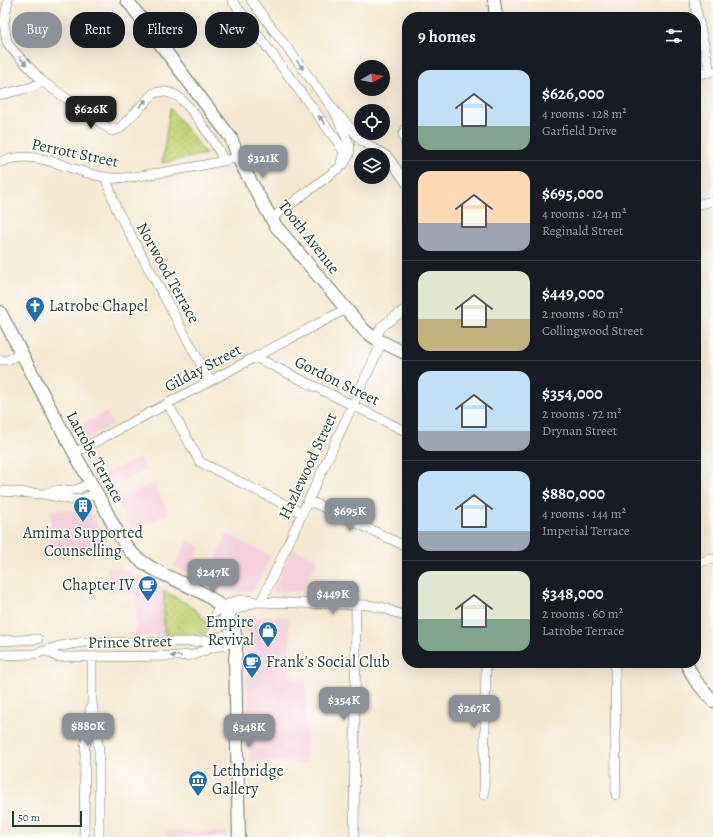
<!DOCTYPE html>
<html lang="en">
<head>
<meta charset="utf-8">
<style>
  body { margin:0; font-family:Alegreya,serif; background:#242831; color:#f1f3f6; height:100vh; display:flex; flex-direction:column; font-size:15px; white-space:nowrap }
  * { box-sizing:border-box; margin:0 }
  p { font-size:13px; color:#9ea1a6 }
  .icon { flex:none; width:22px; height:22px; fill:none; stroke:currentColor; stroke-width:2; stroke-linecap:round; stroke-linejoin:round }
  .map { position:relative; flex:1; overflow:hidden }
  .panel { position:absolute; left:402px; top:12px; width:299px; height:656px; display:flex; flex-direction:column; background:#171b24; border-radius:16px; box-shadow:0 4px 16px #0002 }
  .panel>* { flex:none }
  .hud { position:absolute; left:12px; top:12px; width:330px; height:36px; display:flex; gap:8px }
  .needle { width:26px; rotate:81deg }
  .tools { position:absolute; left:354px; top:60px; display:grid; gap:8px }
  .tools a { display:grid; place-items:center; width:36px; height:36px; border-radius:50%; background:#171b24; box-shadow:0 4px 16px #0002; font-size:20px }
  .scale { position:absolute; left:12px; bottom:10px; width:70px; box-sizing:border-box; padding-left:4px; border:2px solid #1f3d34; border-top:0; font-size:11px; line-height:14px; white-space:nowrap; color:#1f3d34; -webkit-text-stroke:3px #fdfcf7; paint-order:stroke }
  .price { position:absolute; translate:-50% -34px; padding:0 9px; border-radius:8px; background:#8c9099; color:#fff; font-size:13px; line-height:26px; filter:drop-shadow(0 1px 2px #0008) }
  .price::after { content:''; position:absolute; left:50%; top:24px; width:12px; height:9px; margin-left:-6px; background:inherit; clip-path:polygon(0 0,100% 0,50% 100%) }
  .price.selected { background:#222; color:#fff }
  ul { padding:0; list-style:none }
  li { display:flex; align-items:center; gap:12px; height:100px; padding:0 16px }
  li+li { border-top:1px solid #363941 }
  li span { display:grid; place-items:center; flex:none; width:112px; height:80px; border-radius:12px; color:#555 }
  li>.icon { margin-inline-start:auto }
  span .icon { width:48px; height:48px; fill:#fffc; stroke-width:1 }
  li b { font-size:17px }
  h2 { display:flex; justify-content:space-between; align-items:center; height:48px; padding:0 16px; font-size:17px }
  .pill { padding:0 14px; border-radius:16px; background:#171b24; box-shadow:0 4px 16px #0002; font-size:14px; line-height:36px }
  .pill.selected { background:#8c9099; color:#fff }
  .map>svg:first-child { display:block }
  .built { fill:#f5cfdb }
  .park { fill:url(#park-dots); stroke:#718855 }
  .lines { fill:none; stroke-linecap:round; stroke-linejoin:round }
  .street-casing { stroke:#6a796b; stroke-width:10 }
  .secondary-casing { stroke:#6a796b; stroke-width:14 }
  .street { stroke:#fff; stroke-width:9 }
  .secondary { stroke:#fff; stroke-width:12 }
  .oneway { fill:#8f9e9a }
  .labels { text-anchor:middle; dominant-baseline:central; stroke-width:3; stroke-linejoin:round; paint-order:stroke }
  .street-label { font-size:16px; fill:#1f3d34; stroke:#fdfcf7 }
  .poi-label { font-size:16px; fill:#1f3d34; stroke:#fdfcf7; text-anchor:start }
</style>
</head>
<body>
<div class="map">
<svg width="713" height="837" viewBox="0 0 713 837">
  <defs>
    <pattern id="park-dots" width="8" height="8" patternUnits="userSpaceOnUse"><rect width="8" height="8" fill="#c3d376"/><path d="M2 2h.1M6 6h.1" fill="none" stroke="#a7b667" stroke-width="1.8" stroke-linecap="round"/></pattern>
  </defs>
  <rect width="100%" height="100%" fill="#fdfcf7"/>
  <filter id="ink" filterUnits="userSpaceOnUse"><feTurbulence type="fractalNoise" baseFrequency=".025" numOctaves="2"/><feDisplacementMap in="SourceGraphic" scale="8" xChannelSelector="R" yChannelSelector="G"/><feConvolveMatrix kernelMatrix="1 2 1 2 8 2 1 2 1" color-interpolation-filters="sRGB"/></filter>
  <filter id="wash" filterUnits="userSpaceOnUse"><feTurbulence type="fractalNoise" baseFrequency=".012" numOctaves="4" result="noise"/><feDisplacementMap in="SourceGraphic" scale="16" xChannelSelector="R" yChannelSelector="G"/><feGaussianBlur stdDeviation="0.9" result="paint"/><feColorMatrix in="noise" values="0 0 0 0 0 0 0 0 0 0 0 0 0 0 0 0 0 1.4 0 .05"/><feComposite in="paint" operator="in"/></filter>
  <g filter="url(#wash)">
    <rect width="100%" height="100%" fill="#f4e8d1"/>
    <path class="built" d="M106,412L113,424L84,440L77,427Z
      M140,457L146,470L109,488L103,475Z
      M153,482L169,513L133,532L117,501Z
      M51,510H90L112,552L51,553Z
      M227,534L271,556L254,592L218,591L204,584Z
      M188,540L201,547L187,573L174,566Z
      M293,549L318,560L302,591L272,592Z
      M107,567H120L164,591V634L136,636V594L107,592Z
      M245,617H289L291,679H306V763L250,761Z
      M165,831L227,832V837H165Z"/>
    <path class="park" d="M170,108L206,154L162,163Z
      M164,591C181,601 202,609 209,628L205,634H164Z"/>
  </g>
  <g filter="url(#ink)">
    <g class="lines">
      <g class="street-casing">
        <path id="street" d="M8,0L4,23L7,42L12,49L42,81L112,131L119,129L154,93C161,91 168,91 175,95C190,103 217,145 224,161
          M232,0L337,141L344,152L341,163
          M251,0L334,110L350,146L349,155L344,164L271,219
          M694,0L710,72
          M696,75L713,71
          M0,95L32,87L42,81
          M338,114L362,141L388,157L407,184
          M407,125L403,135L407,147
          M0,162C39,146 74,175 112,178C125,179 139,176 152,174C181,169 210,165 239,157
          M106,178L116,208L210,381
          M696,205L713,201
          M376,339L381,327L407,308
          M255,357L407,432
          M0,360H8L21,353
          M168,404L200,462L302,513
          M74,453L346,309
          M0,491L43,494L74,500L83,499L96,493
          M46,493L59,490H76L91,483
          M308,500L401,544
          M696,563L713,559
          M261,602L382,342
          M216,612C228,603 240,596 256,602L368,605L384,608L407,617
          M222,620L235,610L256,602
          M0,641L38,639
          M208,647L221,646L236,641
          M47,651L58,657L178,656L193,655L213,647
          M0,655L35,654L60,646L84,642H190L211,640L234,632
          M92,657V703L99,750V837
          M615,663L616,795
          M484,795L486,663
          M84,837L85,747L91,707
          M354,837L356,605"/>
      </g>
      <g class="secondary-casing">
        <path id="secondary" d="M127,0L231,138L241,164L275,225L365,331L376,339L407,354
          M494,0L496,17
          M0,312C33,375 65,438 100,499C109,516 120,541 133,554C171,591 246,586 235,659L239,837
          M686,663L695,680L713,701"/>
      </g>
      <use href="#street" class="street"/>
      <use href="#secondary" class="secondary"/>
    </g>
    <defs><path id="oneway-solid" d="M-6-.8H1V-3.2L6.5 0L1 3.2V.8H-6Z"/></defs>
    <g class="oneway">
      <use href="#oneway-solid" transform="translate(23 61) rotate(48)"/>
      <use href="#oneway-solid" transform="translate(300 65) rotate(53)"/>
      <use href="#oneway-solid" transform="translate(143 103) rotate(-47)"/>
      <use href="#oneway-solid" transform="translate(322 120) rotate(-127)"/>
      <use href="#oneway-solid" transform="translate(176 656) rotate(179)"/>
    </g>
  </g>
  <defs>
    <g id="church-pin" transform="scale(1)"><path d="M0 17L-7.5 6A9.5 9.5 0 1 1 7.5 6Z" fill="#1f6fb2" stroke="#fdfcf7"/><path d="M-1.2-6h2.4v3.5h3.3v2.4h-3.3V6h-2.4V-.1h-3.3v-2.4h3.3Z" fill="#fff"/></g>
    <g id="building-pin" transform="scale(1)"><path d="M0 17L-7.5 6A9.5 9.5 0 1 1 7.5 6Z" fill="#1f6fb2" stroke="#fdfcf7"/><path d="M-4-6H4V6H1V3H-1V6H-4ZM-2.5-4.3h1.7v1.8h-1.7ZM.8-4.3h1.7v1.8H.8ZM-2.5-1h1.7V.8h-1.7ZM.8-1h1.7V.8H.8Z" fill="#fff"/></g>
    <g id="cafe-pin" transform="scale(1)"><path d="M0 17L-7.5 6A9.5 9.5 0 1 1 7.5 6Z" fill="#1f6fb2" stroke="#fdfcf7"/><path d="M-5.5-4.5H6V0H3Q3 3.5 0 3.5H-2.5Q-5.5 3.5-5.5 0ZM3-3.2v2h1.7v-2ZM-6 4.5H4V6H-6Z" fill="#fff"/></g>
    <g id="shop-pin" transform="scale(1)"><path d="M0 17L-7.5 6A9.5 9.5 0 1 1 7.5 6Z" fill="#1f6fb2" stroke="#fdfcf7"/><path d="M-5-2.5h2.3a2.7 3.5 0 0 1 5.4 0H5L5.5 6h-11ZM-1.5-2.5h3a1.5 2.3 0 0 0-3 0Z" fill="#fff"/></g>
    <g id="museum-pin" transform="scale(1)"><path d="M0 17L-7.5 6A9.5 9.5 0 1 1 7.5 6Z" fill="#1f6fb2" stroke="#fdfcf7"/><path d="M0-6L6-3V-2H-6V-3ZM-5-1h2V3h-2ZM-1-1h2V3h-2ZM3-1h2V3H3ZM-6 4H6V6H-6Z" fill="#fff"/></g>
  </defs>
  <g fill-rule="evenodd">
    <use href="#church-pin" x="35" y="306"/>
    <use href="#building-pin" x="83" y="506"/>
    <use href="#cafe-pin" x="148" y="585"/>
    <use href="#shop-pin" x="268" y="631"/>
    <use href="#cafe-pin" x="252" y="662"/>
    <use href="#museum-pin" x="198" y="780"/>
  </g>
  <g class="labels">
    <g class="street-label">
      <text transform="translate(75 153) rotate(12)">Perrott Street</text>
      <text transform="translate(309 237) rotate(52)">Tooth Avenue</text>
      <text transform="translate(168 273) rotate(61)">Norwood Terrace</text>
      <text transform="translate(203 368) rotate(-28)">Gilday Street</text>
      <text transform="translate(337 381) rotate(26)">Gordon Street</text>
      <text transform="translate(95 457) rotate(61)">Latrobe Terrace</text>
      <text transform="translate(308 466) rotate(-65)">Hazlewood Street</text>
      <text transform="translate(130 642) rotate(-1)">Prince Street</text>
    </g>
    <g class="poi-label">
      <text x="49" y="306">Latrobe Chapel</text>
      <text x="83" y="533" text-anchor="middle">Amima Supported<tspan x="83" dy="18">Counselling</tspan></text>
      <text x="134" y="585" text-anchor="end">Chapter IV</text>
      <text x="254" y="622" text-anchor="end">Empire<tspan x="254" dy="18">Revival</tspan></text>
      <text x="266" y="662">Frank's Social Club</text>
      <text x="212" y="771">Lethbridge<tspan x="212" dy="18">Gallery</tspan></text>
    </g>
  </g>
</svg>
<div class="tools">
<a><svg class="needle" viewBox="-14 -14 28 28"><path d="M0-13l5 13h-10z" fill="#e53935"/><path d="M0 13l5-13h-10z" fill="#9ea1a6"/></svg></a>
<a><svg class="icon" aria-label="locate" viewBox="0 0 24 24"><circle cx="12" cy="12" r="6"/><path d="M12 2v4M12 18v4M2 12h4M18 12h4"/></svg></a>
<a><svg class="icon" aria-label="layers" viewBox="0 0 24 24"><path d="M12 4l9 5-9 5-9-5zM3 14l9 5 9-5"/></svg></a>
</div>
<div class="scale">50 m</div>
<b class="price selected" style="left:91px;top:130px">$626K</b>
<b class="price" style="left:263px;top:179px">$321K</b>
<b class="price" style="left:350px;top:532px">$695K</b>
<b class="price" style="left:213px;top:593px">$247K</b>
<b class="price" style="left:333px;top:615px">$449K</b>
<b class="price" style="left:344px;top:721px">$354K</b>
<b class="price" style="left:474px;top:729px">$267K</b>
<b class="price" style="left:88px;top:747px">$880K</b>
<b class="price" style="left:249px;top:748px">$348K</b>
<div class="hud">
<a class="pill selected">Buy</a>
<a class="pill">Rent</a>
<a class="pill">Filters</a>
<a class="pill">New</a>
</div>
<section class="panel">
<h2>9 homes<svg class="icon" aria-label="filters" viewBox="0 0 24 24"><path d="M4 7h16M4 17h16"/><circle cx="9" cy="7" r="2"/><circle cx="15" cy="17" r="2"/></svg></h2>
<ul>
<li><span style="background:linear-gradient(#bfe0f5 70%,#7fa58c 0)"><svg class="icon" aria-label="home" viewBox="0 0 24 24"><path d="M3 11l9-7 9 7M6 9v11h12V9"/></svg></span><div><b>$626,000</b><p>4 rooms · 128 m²</p><p>Garfield Drive</p></div></li>
<li><span style="background:linear-gradient(#ffd9b3 65%,#9aa5b1 0)"><svg class="icon" aria-label="home" viewBox="0 0 24 24"><path d="M3 11l9-7 9 7M6 9v11h12V9"/></svg></span><div><b>$695,000</b><p>4 rooms · 124 m²</p><p>Reginald Street</p></div></li>
<li><span style="background:linear-gradient(#dfe7d0 60%,#c2b280 0)"><svg class="icon" aria-label="home" viewBox="0 0 24 24"><path d="M3 11l9-7 9 7M6 9v11h12V9"/></svg></span><div><b>$449,000</b><p>2 rooms · 80 m²</p><p>Collingwood Street</p></div></li>
<li><span style="background:linear-gradient(#bfe0f5 75%,#9aa5b1 0)"><svg class="icon" aria-label="home" viewBox="0 0 24 24"><path d="M3 11l9-7 9 7M6 9v11h12V9"/></svg></span><div><b>$354,000</b><p>2 rooms · 72 m²</p><p>Drynan Street</p></div></li>
<li><span style="background:linear-gradient(#bfe0f5 75%,#9aa5b1 0)"><svg class="icon" aria-label="home" viewBox="0 0 24 24"><path d="M3 11l9-7 9 7M6 9v11h12V9"/></svg></span><div><b>$880,000</b><p>4 rooms · 144 m²</p><p>Imperial Terrace</p></div></li>
<li><span style="background:linear-gradient(#dfe7d0 60%,#7fa58c 0)"><svg class="icon" aria-label="home" viewBox="0 0 24 24"><path d="M3 11l9-7 9 7M6 9v11h12V9"/></svg></span><div><b>$348,000</b><p>2 rooms · 60 m²</p><p>Latrobe Terrace</p></div></li>
</ul>
</section>
</div>
</body>
</html>
